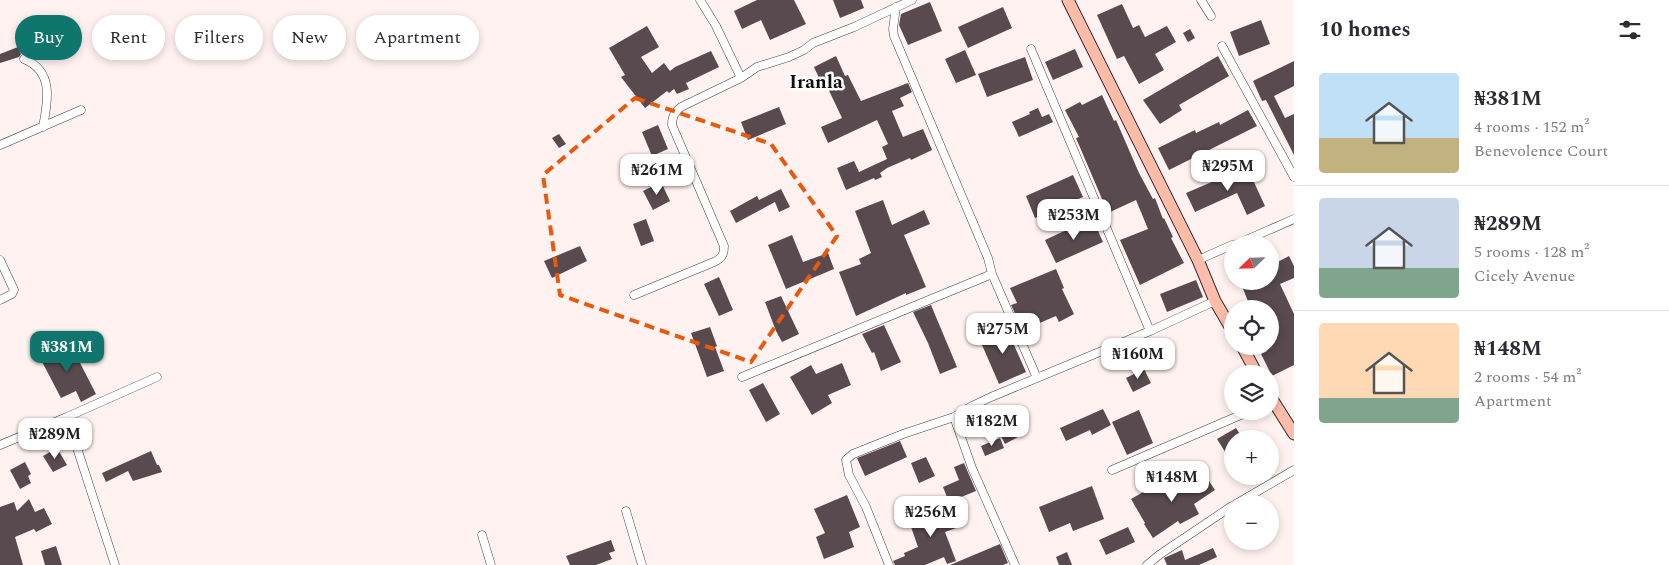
<!DOCTYPE html>
<html lang="en">
<head>
<meta charset="utf-8">
<style>
  body { margin:0; font-family:Spectral,serif; background:#f2f2f3; color:#2b2b33; height:100vh; display:flex; flex-direction:column; font-size:19px; white-space:nowrap }
  * { box-sizing:border-box; margin:0 }
  p { font-size:16px; color:#7c7c81 }
  .icon { flex:none; width:28px; height:28px; fill:none; stroke:currentColor; stroke-width:2; stroke-linecap:round; stroke-linejoin:round }
  .map { position:relative; flex:1; overflow:hidden }
  .sheet { display:flex; flex-direction:column; background:#fff; width:375px }
  .sheet>* { flex:none }
  .banner { position:absolute; left:15px; top:15px; width:475px; height:45px; display:flex; gap:10px }
  .needle { width:32px; rotate:247deg }
  .controls { position:absolute; left:1224px; top:235px; display:grid; gap:10px }
  .controls a { display:grid; place-items:center; width:55px; height:55px; border-radius:50%; background:#fff; box-shadow:0 2px 8px #0003; font-size:25px }
  .price { position:absolute; translate:-50% -42px; padding:0 11px; border-radius:10px; background:#fff; color:#222; font-size:16px; line-height:32px; filter:drop-shadow(0 1px 2px #0008) }
  .price::after { content:''; position:absolute; left:50%; top:30px; width:15px; height:11px; margin-left:-8px; background:inherit; clip-path:polygon(0 0,100% 0,50% 100%) }
  .price.current { background:#0f766e; color:#fff }
  ul { padding:0; list-style:none }
  li { display:flex; align-items:center; gap:15px; height:125px; padding:0 25px }
  li+li { border-top:1px solid #e1e1e2 }
  li span { display:grid; place-items:center; flex:none; width:140px; height:100px; border-radius:5px; color:#555 }
  li>.icon { margin-inline-start:auto }
  span .icon { width:60px; height:60px; fill:#fffc; stroke-width:1 }
  li b { font-size:21px }
  h2 { display:flex; justify-content:space-between; align-items:center; height:60px; padding:0 25px; font-size:21px }
  .tag { padding:0 18px; border-radius:22px; background:#fff; box-shadow:0 2px 8px #0003; font-size:18px; line-height:45px }
  .tag.current { background:#0f766e; color:#fff }
  main { display:flex; flex:1; min-height:0 }
  .map>svg:first-child { display:block }
  .building { fill:#584a4e }
  .lines { fill:none; stroke-linecap:round; stroke-linejoin:round }
  .street-casing { stroke:#414141; stroke-width:9 }
  .secondary-casing { stroke:#303030; stroke-width:13 }
  .street { stroke:#fff; stroke-width:8 }
  .secondary { stroke:#ffbcab; stroke-width:11 }
  .marked { fill:none; stroke:#e8590c; stroke-width:4; stroke-dasharray:10 6; stroke-linejoin:round }
  .labels { text-anchor:middle; dominant-baseline:central; stroke-width:5; stroke-linejoin:round; paint-order:stroke }
  .quarter-label { font-size:19px; font-weight:bold; fill:#0e0e0e; stroke:#fff }
</style>
</head>
<body>
<main>
<div class="map">
<svg width="1294" height="565" viewBox="0 0 1294 565">
  <rect width="100%" height="100%" fill="#fff2f0"/>
  <path class="building" d="M757,0H794L806,24L770,40L761,20L742,29L734,11Z
    M833,0H861L864,8L840,18Z
    M930,2L942,31L908,45L899,25L901,14Z
    M1122,4L1133,28L1139,25L1145,37L1167,26L1176,42L1155,54L1164,70L1139,84L1124,56L1117,59L1097,15Z
    M1003,7L1012,28L968,48L958,27Z
    M1261,20L1270,44L1239,56L1230,32Z
    M647,26L659,47L641,57L652,73L664,63L670,71L675,67L711,51L719,67L686,83L689,89L677,94L674,89L669,93L667,91L645,108L621,77L625,75L609,48Z
    M1190,29L1195,38L1188,42L1183,33Z
    M18,47L21,54L19,57L0,63V54Z
    M1075,49L1083,67L1053,80L1045,62Z
    M965,50L976,75L956,83L945,59Z
    M836,56L845,76L848,75L861,101L908,83L912,92L900,98L904,106L892,111L903,137L923,129L932,150L911,160L910,158L887,168L880,173L882,177L875,180L874,178L846,190L837,168L854,161L859,172L887,159L882,147L888,144L877,120L828,143L821,127L842,118L823,78L820,80L814,67Z
    M1218,56L1229,76L1179,105L1182,110L1160,124L1143,100Z
    M1025,57L1033,80L987,97L978,74Z
    M1294,61V86L1274,96L1285,118L1294,114V155L1266,100L1262,101L1253,81Z
    M1102,95L1114,121L1116,120L1139,173L1153,199L1155,198L1163,219L1164,218L1173,237L1171,238L1184,263L1140,285L1120,240L1148,229L1136,200L1108,213L1076,138L1079,137L1065,110L1080,102L1082,105Z
    M779,107L786,124L748,140L741,122Z
    M1038,108L1042,117L1049,114L1053,122L1019,137L1012,122L1030,114L1029,112Z
    M1248,110L1257,126L1169,170L1158,148L1195,130L1196,133L1219,122L1220,125Z
    M658,125L668,149L652,156L642,132Z
    M559,134L566,144L559,148L552,138Z
    M1247,167L1265,206L1247,215L1237,193L1195,212L1186,193Z
    M1073,175L1083,197L1035,218L1026,196Z
    M661,182L670,201L653,210L643,191Z
    M781,189L790,207L779,212L775,202L736,223L730,211L757,196L759,200Z
    M883,200L892,225L924,210L930,224L904,235L926,287L906,295V293L856,316L839,272L861,264L859,259L871,253L855,211Z
    M1092,218L1103,242L1056,263L1045,240Z
    M646,219L654,241L641,246L633,224Z
    M792,235L803,262L828,253L834,269L786,289L768,245Z
    M580,246L587,261L552,278L544,261Z
    M1289,256L1294,266V278L1280,284L1294,314V365L1272,376L1261,354L1267,351L1264,346H1270V309H1251L1240,281H1270V266Z
    M1056,269L1064,288L1062,289L1074,314L1059,322L1056,316L1023,330L1011,305L1017,303L1010,288Z
    M719,277L733,310L719,316L704,284Z
    M1196,280L1203,297L1167,312L1160,294Z
    M781,296L799,334L782,342L776,331L765,302Z
    M931,305L957,367L940,374L928,343L913,312Z
    M884,325L901,362L881,371L874,352L872,353L862,334Z
    M1008,325L1012,335L1010,336L1026,372L999,384L979,338Z
    M710,327L717,346L715,347L724,371L707,377L691,333Z
    M64,343L71,357H77L96,394L81,402L76,391L61,398L39,356Z
    M842,363L851,385L828,395L832,403L812,415L790,377L811,365L816,374Z
    M1144,369L1151,383L1133,392L1126,378Z
    M763,383L780,414L766,422L749,390Z
    M1103,409L1111,425L1092,435L1090,430L1066,441L1060,428Z
    M1139,410L1153,443L1127,455L1112,422Z
    M1007,415L1018,437L1005,444L1000,434L1004,433L998,419Z
    M1236,428L1243,439H1232V463L1217,439Z
    M1000,438L1004,448L985,456L981,446Z
    M900,441L907,457L865,476L857,458Z
    M57,448L67,465L53,472L43,456Z
    M151,451L157,465H159L162,472L133,481L128,471L106,482L102,473Z
    M926,457L935,476L919,483L911,463Z
    M25,462L31,474L28,476L31,483L20,489L10,470Z
    M964,463L976,491L949,502L943,487L959,480L954,467Z
    M1203,472L1215,490L1194,504L1199,514L1180,524L1178,521L1153,538L1144,524L1145,523L1131,499L1152,487L1155,492L1178,478L1183,485Z
    M1092,486L1104,519L1073,531L1070,523L1049,532L1039,507Z
    M847,495L860,527L849,532L854,547L824,559L816,537L825,533L814,509Z
    M29,499L35,512L44,508L52,524L36,532L34,529L15,537L23,565H0V507L14,502L17,511Z
    M951,505L959,527L945,532L956,561L947,564L944,557L925,565H895L893,561L905,556L904,553L918,547L909,521Z
    M1128,527L1135,542L1106,555L1099,540Z
    M611,540L615,551L609,553L612,559L596,565H570L566,556Z
    M1000,544L1008,563L1003,565H950Z
    M56,546L62,565H45L41,551Z
    M1213,548L1217,557L1199,565H1167L1164,558L1182,550L1185,560Z
    M1067,552L1072,565H1059L1056,557Z"/>
  <g class="lines">
    <g class="street-casing">
      <path id="street" d="M700,0L716,26L741,78
        M1201,0L1211,16
        M896,7L893,29L894,36L988,258L992,274
        M1222,46L1294,177
        M1031,49L1150,331
        M24,59C54,71 48,101 43,127
        M0,145L81,110
        M1237,244L1294,219
        M0,260L14,290L12,294L0,300
        M1198,260L1232,245
        M634,295L714,262C722,258 724,255 724,246L672,125C672,116 675,112 681,107L741,78L757,67L789,57L804,50L813,43L854,27L912,0
        M742,377L992,274L1037,378
        M67,417L115,565
        M0,445L67,417L157,377
        M1112,470L1250,411
        M1236,504L1294,470
        M626,511L642,565
        M482,535L491,565
        M889,565L866,507L849,475L846,460L853,454L903,434L954,417
        M1015,565L972,468L954,417L972,406L991,397L1150,331L1215,301
        M1147,565L1159,555L1232,506"/>
    </g>
    <g class="secondary-casing">
      <path id="secondary" d="M1068,0L1198,260L1215,301L1232,330
        M1242,346L1257,374
        M1270,396L1294,434"/>
    </g>
    <use href="#street" class="street"/>
    <use href="#secondary" class="secondary"/>
  </g>
  <path class="marked" d="M635,98L771,144L837,236L751,362L560,295L543,175Z"/>
  <g class="labels">
    <g class="quarter-label">
      <text x="816" y="82">Iranla</text>
    </g>
  </g>
</svg>
<div class="controls">
<a><svg class="needle" viewBox="-14 -14 28 28"><path d="M0-13l5 13h-10z" fill="#e53935"/><path d="M0 13l5-13h-10z" fill="#7c7c81"/></svg></a>
<a><svg class="icon" aria-label="locate" viewBox="0 0 24 24"><circle cx="12" cy="12" r="6"/><path d="M12 2v4M12 18v4M2 12h4M18 12h4"/></svg></a>
<a><svg class="icon" aria-label="layers" viewBox="0 0 24 24"><path d="M12 4l9 5-9 5-9-5zM3 14l9 5 9-5"/></svg></a>
<a>+</a>
<a>−</a>
</div>
<b class="price" style="left:1228px;top:192px">₦295M</b>
<b class="price" style="left:657px;top:196px">₦261M</b>
<b class="price" style="left:1074px;top:241px">₦253M</b>
<b class="price" style="left:1003px;top:355px">₦275M</b>
<b class="price current" style="left:67px;top:373px">₦381M</b>
<b class="price" style="left:1138px;top:380px">₦160M</b>
<b class="price" style="left:992px;top:447px">₦182M</b>
<b class="price" style="left:55px;top:460px">₦289M</b>
<b class="price" style="left:1172px;top:503px">₦148M</b>
<b class="price" style="left:931px;top:538px">₦256M</b>
<div class="banner">
<a class="tag current">Buy</a>
<a class="tag">Rent</a>
<a class="tag">Filters</a>
<a class="tag">New</a>
<a class="tag">Apartment</a>
</div>
</div>
<section class="sheet">
<h2>10 homes<svg class="icon" aria-label="filters" viewBox="0 0 24 24"><path d="M4 7h16M4 17h16"/><circle cx="9" cy="7" r="2"/><circle cx="15" cy="17" r="2"/></svg></h2>
<ul>
<li><span style="background:linear-gradient(#bfe0f5 65%,#c2b280 0)"><svg class="icon" aria-label="home" viewBox="0 0 24 24"><path d="M3 11l9-7 9 7M6 9v11h12V9"/></svg></span><div><b>₦381M</b><p>4 rooms · 152 m²</p><p>Benevolence Court</p></div></li>
<li><span style="background:linear-gradient(#c9d6e8 70%,#7fa58c 0)"><svg class="icon" aria-label="home" viewBox="0 0 24 24"><path d="M3 11l9-7 9 7M6 9v11h12V9"/></svg></span><div><b>₦289M</b><p>5 rooms · 128 m²</p><p>Cicely Avenue</p></div></li>
<li><span style="background:linear-gradient(#ffd9b3 75%,#7fa58c 0)"><svg class="icon" aria-label="home" viewBox="0 0 24 24"><path d="M3 11l9-7 9 7M6 9v11h12V9"/></svg></span><div><b>₦148M</b><p>2 rooms · 54 m²</p><p>Apartment</p></div></li>
</ul>
</section>
</main>
</body>
</html>
